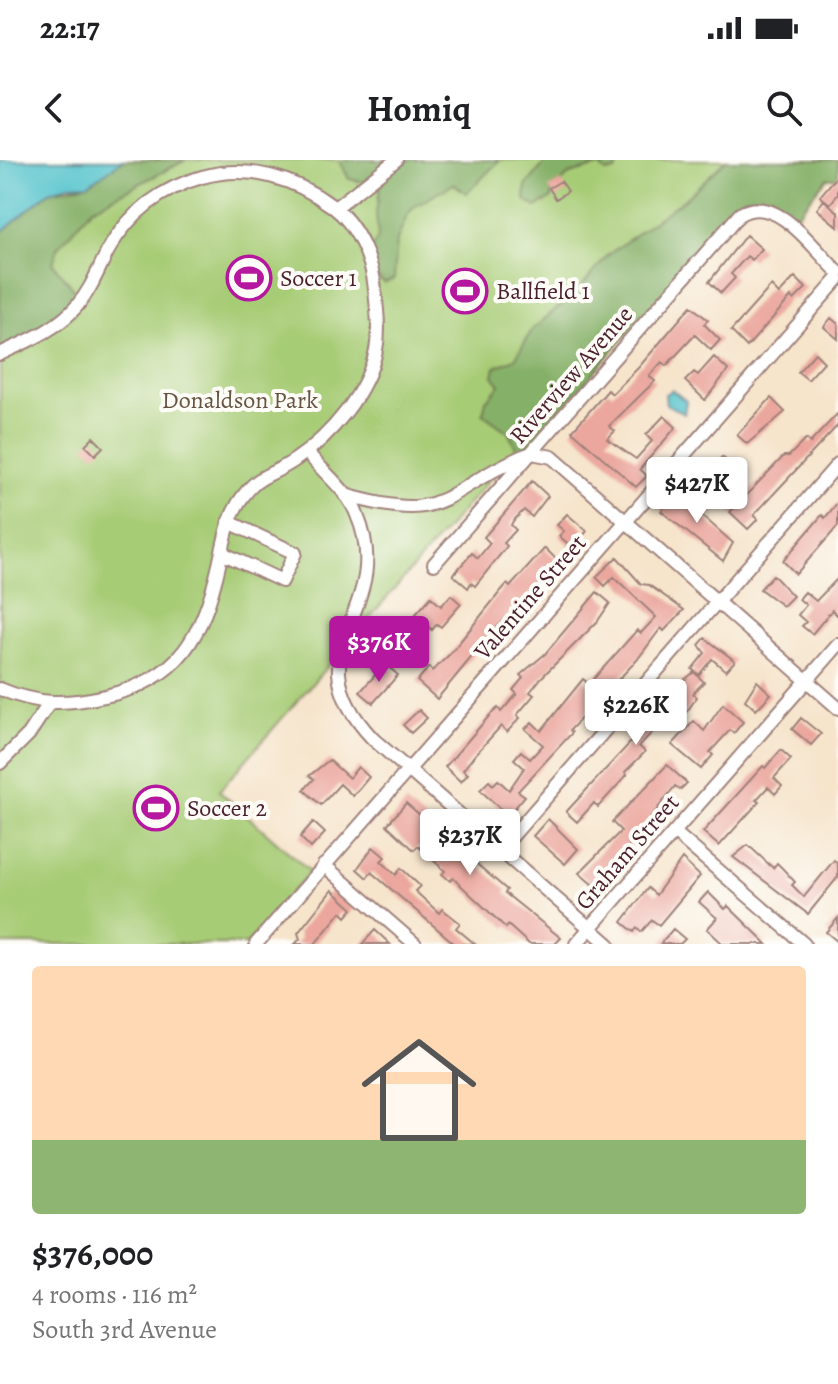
<!DOCTYPE html>
<html lang="en">
<head>
<meta charset="utf-8">
<style>
  body { margin:0; font-family:Alegreya,serif; background:#f6f6f6; color:#202124; height:100vh; display:flex; flex-direction:column; font-size:30px; white-space:nowrap }
  * { box-sizing:border-box; margin:0 }
  p { font-size:26px; color:#757577 }
  .icon { flex:none; width:44px; height:44px; fill:none; stroke:currentColor; stroke-width:2; stroke-linecap:round; stroke-linejoin:round }
  .map { position:relative; height:784px; overflow:hidden }
  .drawer { display:flex; flex-direction:column; background:#fff; flex:1 }
  .drawer>* { flex:none }
  .price { position:absolute; translate:-50% -68px; padding:0 18px; border-radius:8px; background:#fff; color:#222; font-size:26px; line-height:52px; filter:drop-shadow(0 2px 4px #0008) }
  .price::after { content:''; position:absolute; left:50%; top:48px; width:24px; height:18px; margin-left:-12px; background:inherit; clip-path:polygon(0 0,100% 0,50% 100%) }
  .price.current { background:#b5179e; color:#fff }
  ul { padding:0; list-style:none }
  li { display:grid; align-content:center; gap:16px; height:424px; padding:0 32px }
  li span { display:grid; place-items:center; height:248px; border-radius:8px; color:#555 }
  li>.icon { margin-inline-start:auto }
  span .icon { width:144px; height:144px; fill:#fffc; stroke-width:1 }
  li b { font-size:34px }
  .status { display:flex; justify-content:space-between; align-items:center; height:56px; padding:0 40px; background:#fff; direction:ltr }
  .status svg { height:22px; fill:currentColor }
  header { display:flex; justify-content:space-between; align-items:center; height:104px; padding:0 32px; background:#fff; font-size:36px; font-weight:600 }
  .map>svg:first-child { display:block }
  .green { fill:#a7cc76; stroke:#787650; stroke-width:2 }
  .forest { fill:#85b067; stroke:#686849; stroke-width:2 }
  .water { fill:#58c5ce; stroke:#51727c; stroke-width:2 }
  .building { fill:#eba69d }
  .lines { fill:none; stroke-linecap:round; stroke-linejoin:round }
  .minor-casing { stroke:#a0827b; stroke-width:16 }
  .minor { stroke:#fff; stroke-width:12 }
  .labels { text-anchor:middle; dominant-baseline:central; stroke-width:8; stroke-linejoin:round; paint-order:stroke }
  .poi-label { font-size:24px; fill:#4a1f2b; stroke:#fdfcf7; text-anchor:start }
  .street-label { font-size:24px; fill:#4a1f2b; stroke:#fdfcf7 }
  .park-label { font-size:24px; fill:#665342; stroke:#fdfcf7 }
</style>
</head>
<body>
<div class="status"><b>22:17</b><svg viewBox="0 0 49 12"><path d="M0 12V9h3v3zM5 12V6h3v6zM10 12V3h3v9zM15 12V0h3v12zM26 1h20v11H26zM47 4h2v5h-2z"/></svg></div>
<header><svg class="icon" aria-label="back" viewBox="0 0 24 24"><path d="M15 5l-7 7 7 7"/></svg>Homiq<svg class="icon" aria-label="search" viewBox="0 0 24 24"><circle cx="10" cy="10" r="6"/><path d="M15 15l6 6"/></svg></header>
<div class="map">
<svg width="838" height="784" viewBox="0 0 838 784">
  <rect width="100%" height="100%" fill="#fdfcf7"/>
  <filter id="ink" filterUnits="userSpaceOnUse"><feTurbulence type="fractalNoise" baseFrequency=".0125" numOctaves="2"/><feDisplacementMap in="SourceGraphic" scale="16" xChannelSelector="R" yChannelSelector="G"/><feConvolveMatrix kernelMatrix="1 2 1 2 8 2 1 2 1" color-interpolation-filters="sRGB"/></filter>
  <filter id="wash" filterUnits="userSpaceOnUse"><feTurbulence type="fractalNoise" baseFrequency=".006" numOctaves="4" result="noise"/><feDisplacementMap in="SourceGraphic" scale="32" xChannelSelector="R" yChannelSelector="G"/><feGaussianBlur stdDeviation="1.8" result="paint"/><feColorMatrix in="noise" values="0 0 0 0 0 0 0 0 0 0 0 0 0 0 0 0 0 1.4 0 .05"/><feComposite in="paint" operator="in"/></filter>
  <g filter="url(#wash)">
    <rect width="100%" height="100%" fill="#f6e4cb"/>
    <path class="green" d="M123,0H767L219,631L310,711L247,784H0V73Z"/>
    <path class="forest" d="M123,0H186L92,48L58,88L53,103C62,119 82,129 75,148L0,194V73L49,32L88,24Z
      M339,0H500L469,31L466,33L454,24L414,47L407,56L397,80L394,119L384,123L374,114L370,91L378,78L376,52L381,21L376,13L364,22L349,19Z
      M547,0H619L616,11L606,12L599,6L570,14L552,31V38L536,47L525,40L526,26Z
      M726,0H838V18H827L793,59L762,37H745L521,297L508,272L483,254L486,240L500,225L493,216L495,207L515,199L532,170L580,128L608,95L688,36Z"/>
    <path class="water" d="M0,0H123L88,24L69,25L49,32L0,73Z
      M672,230L686,241L684,254L666,244L665,234Z"/>
    <g id="blocks">
      <path class="building" d="M838,15V34L830,44L820,36Z
        M561,21L568,31L556,39L549,28Z
        M824,40L838,52V67L817,49Z
        M746,75L762,89L752,100L747,96L731,114L735,118L721,133L709,122Z
        M795,117L806,128L794,140L791,137L747,187L731,171L771,126L779,134Z
        M691,146L708,160L704,164L720,180L711,190L695,175L666,206L662,202L649,216L655,221L609,266L615,271L607,279L636,299L652,281L646,275L664,256L676,267L640,309L647,316L636,327L572,271L608,230L612,234L639,207Z
        M831,158L838,164V179L824,167Z
        M815,193L824,202L808,220L798,212Z
        M714,197L728,210L705,240L685,221L694,212L698,215Z
        M771,238L785,252L747,284L737,275Z
        M838,253V265L754,355L758,359L748,369L730,352L784,296H789L806,279L810,283Z
        M93,277L103,287L95,295L85,285Z
        M722,297L738,311L715,331L702,320Z
        M532,321L548,336L532,357L524,350L513,361L511,365L516,370L504,383L507,386L475,426L471,423L468,428L453,415L472,393L478,398L490,383L484,377Z
        M678,329L692,341L689,344L733,383L723,401L661,351Z
        M838,342V366L796,414L783,401L822,355L825,358Z
        M567,354L587,371L573,388L559,376L564,371L557,365Z
        M545,388L560,403L493,471L437,539L417,521L429,507L432,511L450,494L500,432L507,424L510,427Z
        M617,397L641,424L649,425L684,450L664,471L661,468L637,500L570,570L572,573L518,631L525,636L508,656L480,630L489,621L493,625L498,620L509,630L524,608L514,599L521,591L530,599L543,585L525,569L532,562L541,571L583,519L589,524L637,470L641,473L656,457L614,417L605,426L596,417Z
        M773,415L793,436L783,446L760,429Z
        M838,418V456L832,450L812,474L802,466L806,462L798,455L806,445L799,439L805,432L816,441Z
        M597,432L610,443L597,462L542,517L530,532L534,535L517,555L520,558L507,572L501,566L474,596L463,610L468,614L461,622L445,607L490,555L498,548L501,552L517,534L513,530L523,518L520,515L545,494Z
        M451,435L461,444L441,467L437,464L432,470L415,455L431,437L441,446Z
        M705,478L735,501L726,511L712,499L699,515L692,509L705,493L699,485Z
        M385,504L398,515L373,543L360,532Z
        M694,512L704,522L693,533L697,537L688,550L682,557L675,552L668,556L639,586L645,592L625,612L627,615L598,647L594,643L577,662L566,652L642,570L638,566L662,541L666,544L676,532L673,529Z
        M757,521L771,534L756,550L745,540Z
        M723,544L743,562L734,573L730,570L710,592L713,595L701,609L672,585L694,561L704,571Z
        M419,550L427,558L411,573L403,565Z
        M801,558L821,574L811,585L792,569Z
        M781,590L791,599L774,618L782,626L775,634L768,627L756,640L759,642L719,686L703,672L763,606L765,608Z
        M329,600L349,618L358,607L369,617L353,636L340,624L321,645L304,630L314,619L309,616Z
        M667,605L687,623L680,630L675,626L610,711L593,725L579,713L621,671L612,662Z
        M406,643L507,730L505,733L561,778L555,784H529L508,765L506,768L453,718L450,721L442,714L445,711L418,686L414,690L387,665Z
        M548,659L578,689L565,704L533,676Z
        M313,662L325,673L311,688L300,677Z
        M748,685L773,708L777,703L783,709L795,722L792,725L804,737L834,700L838,705V717L808,754L733,697Z
        M373,687L385,697L381,701L396,715L401,708L420,726L415,731L439,753L442,749L460,763L456,768L475,784H455L371,712L367,718L357,709Z
        M682,699L700,716L659,765L652,760L641,772L637,768L634,772L622,762L648,728L656,735Z
        M332,730L353,749L346,757L341,752L315,784H295L300,779L298,773Z
        M708,732L725,749L728,746L767,784H723L707,769L717,758L699,742Z
        M838,758V782L826,772Z
        M673,769L685,779L680,784H660Z
        M375,770L390,784H362Z"/>
    </g>
  </g>
  <g filter="url(#ink)">
    <use href="#blocks" fill-opacity="0" stroke="#a0827b" stroke-width="2"/>
    <g class="lines">
      <g class="minor-casing">
        <path id="minor" d="M335,48L396,0
          M0,194C27,181 56,170 76,147C92,129 98,109 109,89C129,53 162,28 202,17C249,4 294,18 332,46C357,64 373,101 375,130C377,150 380,171 376,190C368,232 330,277 295,300C269,318 259,312 239,342C227,361 224,384 219,405C203,475 180,520 105,536C65,545 38,545 0,529
          M307,292C323,313 348,330 357,355C398,453 286,487 373,579L608,784
          M345,335C448,365 437,334 521,297L532,293L552,297L838,548
          M222,393L282,421L295,393L229,362
          M434,404L740,54C777,32 815,91 838,112
          M0,603L29,574L48,545
          M674,672L804,784
          M500,690L838,304
          M324,705L415,784
          M256,784L838,119
          M576,784L838,485"/>
      </g>
      <use href="#minor" class="minor"/>
    </g>
  </g>
  <defs>
    <g id="stadium-ring" transform="scale(2.3)"><circle r="9.5" fill="#fdfcf7" stroke="#b5179e" stroke-width="1.5"/><path d="M0-5a6.5 5 0 1 0 0 10a6.5 5 0 1 0 0-10ZM-3.5-1.8h7v3.6h-7Z" fill="#b5179e"/></g>
  </defs>
  <g fill-rule="evenodd">
    <use href="#stadium-ring" x="249" y="118"/>
    <use href="#stadium-ring" x="465" y="131"/>
    <use href="#stadium-ring" x="156" y="648"/>
  </g>
  <g class="labels">
    <g class="poi-label">
      <text x="280" y="118">Soccer 1</text>
      <text x="496" y="131">Ballfield 1</text>
      <text x="187" y="648">Soccer 2</text>
    </g>
    <g class="street-label">
      <text transform="translate(571 215) rotate(-49)">Riverview Avenue</text>
      <text transform="translate(530 437) rotate(-49)">Valentine Street</text>
      <text transform="translate(627 692) rotate(-49)">Graham Street</text>
    </g>
    <g class="park-label">
      <text x="240" y="240">Donaldson Park</text>
    </g>
  </g>
</svg>
<b class="price" style="left:697px;top:365px">$427K</b>
<b class="price current" style="left:379px;top:524px">$376K</b>
<b class="price" style="left:636px;top:587px">$226K</b>
<b class="price" style="left:470px;top:717px">$237K</b>
</div>
<section class="drawer">
<ul>
<li><span style="background:linear-gradient(#ffd9b3 70%,#8fb573 0)"><svg class="icon" aria-label="home" viewBox="0 0 24 24"><path d="M3 11l9-7 9 7M6 9v11h12V9"/></svg></span><div><b>$376,000</b><p>4 rooms · 116 m²</p><p>South 3rd Avenue</p></div></li>
</ul>
</section>
</body>
</html>
